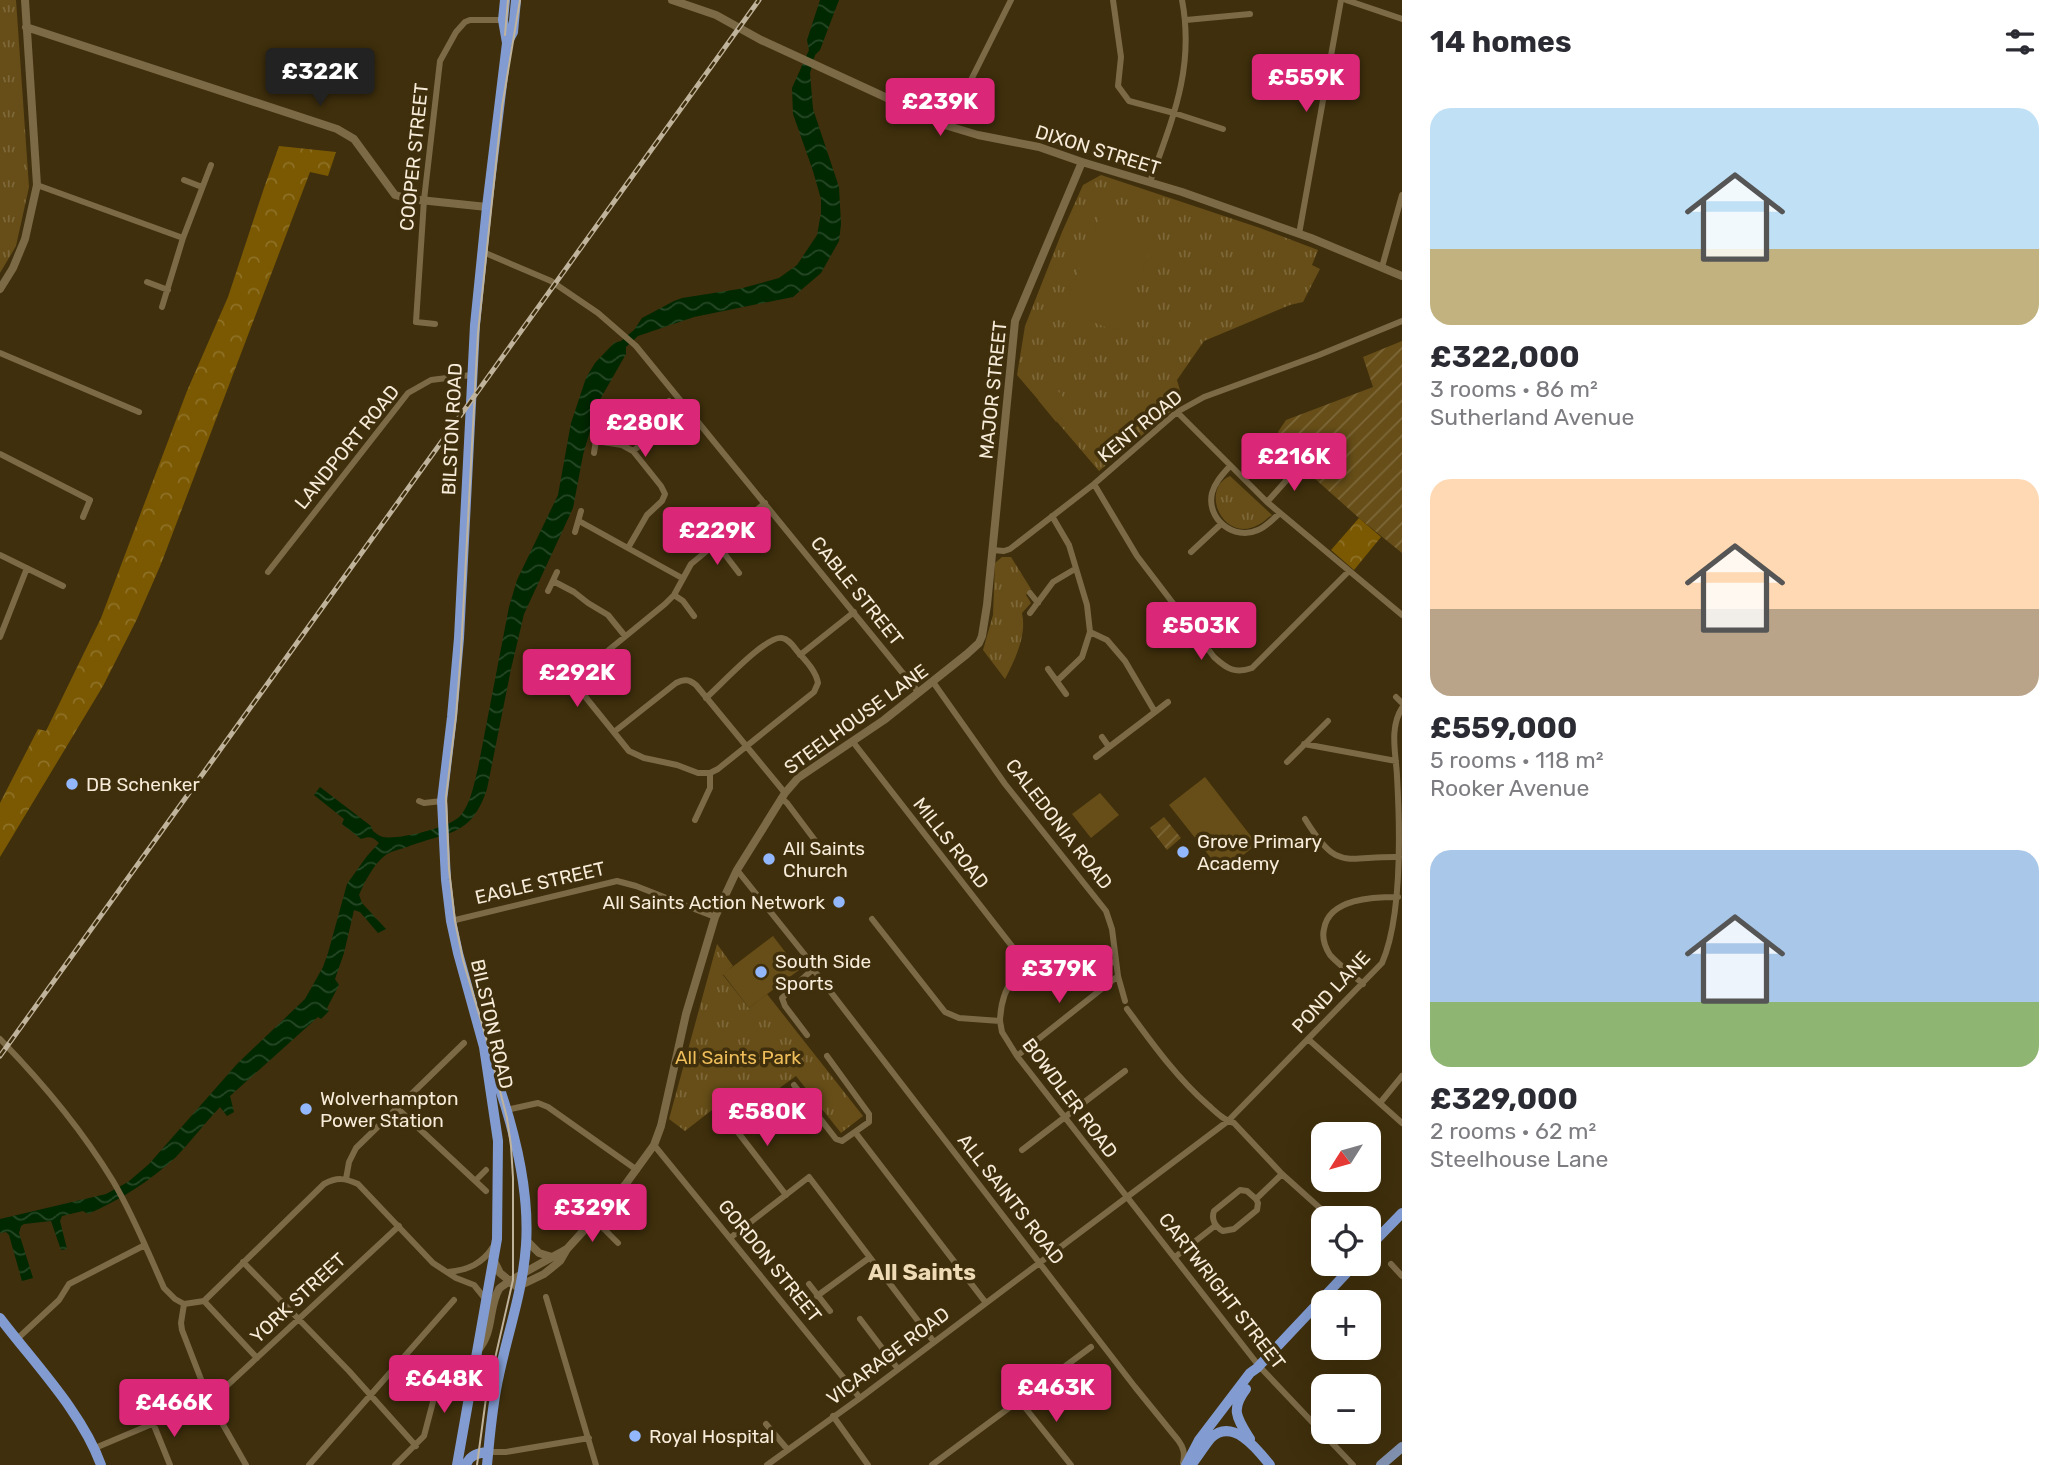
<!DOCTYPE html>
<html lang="en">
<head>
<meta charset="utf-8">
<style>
  body { margin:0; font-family:Rubik,sans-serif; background:#f7f7f7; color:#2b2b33; height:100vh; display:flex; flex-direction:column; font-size:26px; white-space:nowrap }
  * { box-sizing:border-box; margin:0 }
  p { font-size:23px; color:#7c7c81 }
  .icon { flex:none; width:38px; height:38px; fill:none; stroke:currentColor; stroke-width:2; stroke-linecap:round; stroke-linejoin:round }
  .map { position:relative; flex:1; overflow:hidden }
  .drawer { display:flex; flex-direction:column; background:#fff; width:665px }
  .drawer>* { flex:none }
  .needle { width:46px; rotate:233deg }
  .controls { position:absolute; left:1311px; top:1122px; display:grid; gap:14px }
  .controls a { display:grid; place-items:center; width:70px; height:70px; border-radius:14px; background:#fff; box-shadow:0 7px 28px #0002; font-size:35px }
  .price { position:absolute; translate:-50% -60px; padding:0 16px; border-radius:7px; background:#db2777; color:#fff; font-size:23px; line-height:46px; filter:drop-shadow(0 2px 4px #0008) }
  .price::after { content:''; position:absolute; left:50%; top:42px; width:21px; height:16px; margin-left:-10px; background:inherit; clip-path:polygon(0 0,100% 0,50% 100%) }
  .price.current { background:#222; color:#fff }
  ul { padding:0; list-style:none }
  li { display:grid; align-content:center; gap:14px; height:371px; padding:0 28px }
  li span { display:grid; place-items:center; height:217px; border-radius:21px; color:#555 }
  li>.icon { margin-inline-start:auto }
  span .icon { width:126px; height:126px; fill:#fffc; stroke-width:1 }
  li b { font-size:30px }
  h2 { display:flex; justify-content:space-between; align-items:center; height:84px; padding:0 28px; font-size:30px }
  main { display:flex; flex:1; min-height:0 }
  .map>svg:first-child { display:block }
  .grass { fill:url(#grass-tufts) }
  .forest { fill:url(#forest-crowns) }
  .garden { fill:url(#garden-furrows) }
  .pitch { fill:#674e18 }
  .water { fill:url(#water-waves) }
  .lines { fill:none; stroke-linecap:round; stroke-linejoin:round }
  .minor { stroke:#7c6a47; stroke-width:6 }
  .tertiary { stroke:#7c6a47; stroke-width:8 }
  .primary { stroke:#8090af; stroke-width:10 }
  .trunk { stroke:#829cd2; stroke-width:10 }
  .tram { stroke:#c0b39b; stroke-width:2 }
  .rail-casing { stroke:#c0b39b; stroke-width:5 }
  .rail { stroke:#3f2f0c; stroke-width:2.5; stroke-dasharray:8; stroke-linecap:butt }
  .poi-dot { fill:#93b7fd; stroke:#3f2f0c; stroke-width:2.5 }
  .labels { text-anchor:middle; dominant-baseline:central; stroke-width:7; stroke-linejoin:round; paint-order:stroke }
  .street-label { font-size:19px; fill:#f7ecd9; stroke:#3f2f0c }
  .poi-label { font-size:19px; fill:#f7ecd9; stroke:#3f2f0c; text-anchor:start }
  .park-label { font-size:19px; fill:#efbe5a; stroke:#3f2f0c }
  .quarter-label { font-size:23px; font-weight:bold; fill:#eedab4; stroke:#3f2f0c }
</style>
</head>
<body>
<main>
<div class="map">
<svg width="1402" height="1465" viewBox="0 0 1402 1465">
  <defs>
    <pattern id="grass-tufts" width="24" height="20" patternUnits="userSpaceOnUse" patternTransform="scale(1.75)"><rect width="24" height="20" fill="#674e18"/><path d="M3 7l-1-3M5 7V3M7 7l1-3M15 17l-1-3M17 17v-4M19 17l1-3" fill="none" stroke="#7e6839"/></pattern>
    <pattern id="forest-crowns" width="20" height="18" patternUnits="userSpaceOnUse" patternTransform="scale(1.75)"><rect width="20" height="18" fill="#7b5902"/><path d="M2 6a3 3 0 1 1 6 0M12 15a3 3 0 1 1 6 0" fill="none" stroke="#8e7126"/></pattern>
    <pattern id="garden-furrows" width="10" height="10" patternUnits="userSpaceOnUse" patternTransform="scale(1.75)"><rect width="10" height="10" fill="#674e18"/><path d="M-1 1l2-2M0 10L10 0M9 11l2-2" fill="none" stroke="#7e6839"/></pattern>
    <pattern id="water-waves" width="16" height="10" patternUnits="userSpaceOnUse" patternTransform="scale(1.75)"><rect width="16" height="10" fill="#002801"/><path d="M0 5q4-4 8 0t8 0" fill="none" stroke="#264725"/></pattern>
  </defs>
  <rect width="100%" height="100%" fill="#3f2f0c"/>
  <path class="grass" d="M0,0H16L29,187L16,246L0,273Z
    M1101,175L1260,228L1318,250L1312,265L1320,269L1303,302L1290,305L1204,341L1177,380L1183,401L1099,471L1017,375L1025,326L1062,232L1083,185Z
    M1230,476L1272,515C1267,518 1263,523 1258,525C1223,544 1199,489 1230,476Z
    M1002,557H1011L1031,589L1026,595L1031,603L1022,613C1027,635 1015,660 1005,679L983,650L993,615L995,563Z
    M717,944L733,966L723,975L749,1008L767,994L863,1116L841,1133L796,1076L752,1108L736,1116L729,1107L718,1113L712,1110L685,1131L669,1119Z"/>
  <path class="forest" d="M279,146L336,152L328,176L310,172L161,564L137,619L103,686L0,857V803L38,729L46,731L101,618L187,391L228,297L264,188Z
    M1359,518L1381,537L1354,570L1331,550Z"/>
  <path class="garden" d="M1402,341V553L1359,518L1295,461L1283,474L1278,432L1286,420L1373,387L1363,357Z
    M1164,817L1181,838L1167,850L1150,828Z"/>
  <path class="pitch" d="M1102,210L1157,232L1118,332L1063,310Z
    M1054,386L1073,409L1056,422L1038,400Z
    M1205,777L1257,844L1222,872L1169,805Z
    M1100,793L1119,815L1091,838L1072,814Z
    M773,936L799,970L749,1008L723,974Z"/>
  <path class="water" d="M820,0H839L820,50L815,55L810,73L813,109L839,187L841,224L839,241L821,273L793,297L694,317L638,336L626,347V354L598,403L583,455L573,508L524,614L511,669L487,789C471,837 449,831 407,847C401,849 392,851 387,854C374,863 365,881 359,895L362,903L386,929L378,933L360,912L354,910L344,953L335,979L339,985L327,1008L329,1011L321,1019L318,1017L230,1096L234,1112L227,1116L220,1107C205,1123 191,1141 176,1157C150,1181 120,1200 88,1214L83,1211L62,1216L60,1221L67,1249L61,1250L51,1221L24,1224L21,1226L19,1233L33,1278L22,1281L9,1235L6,1232L0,1233V1219L106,1194L128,1182L149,1164L237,1064L305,999L323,967L328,953L347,884L367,856L379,843C373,837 370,836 361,839L342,824L344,819L314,795L320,787L371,826L373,831C376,833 379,836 383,837C397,840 451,828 461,815C471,802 474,784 478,768L509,607L517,580L558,495L571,423L586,378L595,363L614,343L621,341L634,330L642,318L674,301L682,298L739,289L779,278L797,265L817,235L821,213V199L813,171L793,114L792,88L809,50L807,40Z"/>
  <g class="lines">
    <path class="minor" d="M1113,0L1121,57L1118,86L1129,101L1174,113L1223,129
      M1346,0L1402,19
      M1186,20L1250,14
      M948,126L1011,0
      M184,180L202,187
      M1150,182C1172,120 1195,68 1182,0
      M37,185L183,238
      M1299,234L1341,0
      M483,252L551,281L598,313L636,346L919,693
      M1382,267L1402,195
      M147,282L168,290
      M162,307L183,238L211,165
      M435,324L416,322L424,200L440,61L456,32L465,22L470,20H503
      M0,353L139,412
      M669,401L686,422
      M1177,412L1267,502L1402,615
      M596,441L622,445L633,451L679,414
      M594,453L598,427
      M0,454L90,500L83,517
      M1230,466C1223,474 1215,482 1212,493C1206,519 1234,541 1258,530C1266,527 1273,519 1280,513
      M1094,484L1137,556L1214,657C1227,669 1235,674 1252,668L1349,571
      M1267,502L1300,465
      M1052,516L1069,545L1087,605L1090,632L1082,657L1057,681
      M579,521L682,578
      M575,532L581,511
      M717,544L739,573
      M628,548L647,515L662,501L665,494L661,486L633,451
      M992,550L1004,551L1010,549L1094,484L1177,412L1204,397L1319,355L1402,321
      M1191,552L1221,524
      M0,555L63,586
      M268,572L408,393L431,380L471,375
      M553,581L574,592L588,603L608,615L625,636
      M548,591L557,572
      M1030,593L1038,603
      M674,595L683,601L694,616
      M1030,613L1053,582L1075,569
      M1090,632L1107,640L1125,661L1155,712L1096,757
      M0,637L27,568
      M800,655L854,612
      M562,668L629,751L644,758L677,765L698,773H710L718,769L814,692L818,683C816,671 806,661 798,652C793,646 789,639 782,638C766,635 719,687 706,698
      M1048,669L1066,694
      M572,680L665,604L674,595L691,564L765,503
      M933,682L1005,784L1106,911L1112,929L1118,976L1125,1001
      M1396,697L1402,703
      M1155,712L1168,702
      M614,732L676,683C684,679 689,679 696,685L785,793
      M1102,737L1109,747
      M853,742L1025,963
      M1304,744L1396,761
      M1287,762L1328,721
      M781,798L787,803L817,843
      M419,801L424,803L442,801
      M1305,819C1338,873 1344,856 1399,857
      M695,820L710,788V773
      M737,870L805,955
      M872,919L945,1012L959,1018L1000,1021L1002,1032L1017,1056L1259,1366L1353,1465
      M451,921L617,881L636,886L715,917
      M808,959L813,969L1135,1387L1178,1440C1184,1448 1185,1454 1183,1463
      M1363,984C1353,975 1339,965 1330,955C1325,947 1322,937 1324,929C1329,898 1374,897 1398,897
      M1127,1009C1152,1043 1176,1077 1208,1105C1216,1112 1223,1120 1234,1123L1282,1174L1331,1218
      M1000,1021C1001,983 1027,948 1068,953C1084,954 1100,960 1116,963
      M807,1035L785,1006L782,998L813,969
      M0,1039C42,1082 82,1130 113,1181C133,1215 148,1252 164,1288L175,1299L184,1304
      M1308,1039L1402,1123
      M1017,1056L1118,976
      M794,1085L836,1139L842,1141L869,1122V1114L827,1056
      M1380,1103L1402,1076
      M397,1108L486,1191
      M506,1110L538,1103L548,1107L637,1170
      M727,1118L786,1195
      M733,1126L749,1112
      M855,1132L986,1303
      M654,1145L860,1398
      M1022,1150L1125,1071
      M346,1179L349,1162L356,1148L464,1043
      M475,1181L486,1170
      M1256,1199L1247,1191L1240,1190L1214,1211C1211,1219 1215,1227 1223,1231L1234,1229L1257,1210L1258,1203L1256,1199L1282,1174
      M595,1220L618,1243
      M730,1238L809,1177L934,1342
      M1175,1257L1216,1225
      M243,1262L349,1371L416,1446
      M1391,1264L1402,1276
      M448,1272C468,1270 482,1264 493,1247
      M809,1284L830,1311
      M817,1296L869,1258
      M546,1297L596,1465
      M204,1301L257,1358
      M184,1304L204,1301L324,1184C337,1177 345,1178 358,1184L433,1263L456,1278L474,1285L487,1301
      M184,1304L181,1323L182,1330L209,1400L246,1465
      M860,1319L898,1369
      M16,1340L59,1300L69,1284L145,1245
      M219,1393L399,1226
      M1019,1400L1071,1465
      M833,1416L868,1465
      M153,1423L170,1465
      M766,1424L788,1450
      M95,1448L209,1400
      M488,1452H506L589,1438
      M309,1465L454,1300
      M395,1465L424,1436L439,1379L421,1364
      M767,1465L860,1398L1228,1121L1382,963C1402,917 1400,829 1397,776C1396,754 1389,728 1402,708
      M932,1465L1091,1347"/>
    <path class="tertiary" d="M672,0L716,15L761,40L948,126L978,135L1039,147L1082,162L1182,192L1311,238L1402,276
      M26,27L337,129L354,139L395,195L410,199L487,207
      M0,289L13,268L25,239L37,185L25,0
      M527,1241L539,1253L552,1257
      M494,1261L500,1273L517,1287L544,1274L560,1261L567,1249L625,1185L654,1145L661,1126L686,1014L715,917L737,870L785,793L798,778L884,720L967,654L979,643L982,636L987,605L1015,321L1082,162
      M478,1350C494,1332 488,1308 499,1289C503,1283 555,1256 565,1250"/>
    <path class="primary" d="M1381,1465L1402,1447"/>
    <path class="trunk" d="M507,43L513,32L516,0
      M1368,1248L1402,1213
      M0,1318C34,1363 82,1412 101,1465
      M1246,1389C1230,1410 1237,1418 1250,1439
      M457,1465L497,1239L498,1141L484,1047L458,953L451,921L446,880L442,801L452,717L459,638L475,325L487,207L507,43L503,20L505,0
      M466,1465C470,1454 479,1453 488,1452
      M487,1465C490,1435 492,1405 499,1375C508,1332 523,1290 526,1245C530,1186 513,1124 493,1069
      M1186,1465L1199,1440L1250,1373L1257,1368L1355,1264
      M1191,1465C1198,1457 1204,1446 1211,1438C1233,1417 1258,1450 1270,1465"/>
    <path class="tram" d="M505,35L508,0
      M477,1465L486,1398L513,1280V1178L511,1146L507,1118L487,1041L463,960L455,921L449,869L446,797L456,716L461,652L478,333L502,107L520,0"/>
    <g class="rail-casing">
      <path id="rail" d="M0,1056L759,0"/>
    </g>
    <use href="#rail" class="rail"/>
  </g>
  <g class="poi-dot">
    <circle cx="72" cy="784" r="7"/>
    <circle cx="1183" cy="852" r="7"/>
    <circle cx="769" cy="859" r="7"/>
    <circle cx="839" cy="902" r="7"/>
    <circle cx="761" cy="972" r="7"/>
    <circle cx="306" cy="1109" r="7"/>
    <circle cx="635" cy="1436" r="7"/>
  </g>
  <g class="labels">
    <g class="street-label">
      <text transform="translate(1098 150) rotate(17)">DIXON STREET</text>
      <text transform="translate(414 157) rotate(-84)">COOPER STREET</text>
      <text transform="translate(993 390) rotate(-84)">MAJOR STREET</text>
      <text transform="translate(1140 426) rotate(-39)">KENT ROAD</text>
      <text transform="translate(452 429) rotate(-87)">BILSTON ROAD</text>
      <text transform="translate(347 447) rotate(-51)">LANDPORT ROAD</text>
      <text transform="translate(857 591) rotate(51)">CABLE STREET</text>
      <text transform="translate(856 719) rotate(-36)">STEELHOUSE LANE</text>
      <text transform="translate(1059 824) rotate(52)">CALEDONIA ROAD</text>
      <text transform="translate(951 843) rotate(52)">MILLS ROAD</text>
      <text transform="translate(540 883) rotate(-13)">EAGLE STREET</text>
      <text transform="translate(1331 992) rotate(-47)">POND LANE</text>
      <text transform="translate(492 1024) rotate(77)">BILSTON ROAD</text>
      <text transform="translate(1070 1098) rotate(53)">BOWDLER ROAD</text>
      <text transform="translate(1011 1199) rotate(52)">ALL SAINTS ROAD</text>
      <text transform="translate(770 1261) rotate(51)">GORDON STREET</text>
      <text transform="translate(1222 1291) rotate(52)">CARTWRIGHT STREET</text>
      <text transform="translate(298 1298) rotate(-43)">YORK STREET</text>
      <text transform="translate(888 1356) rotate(-37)">VICARAGE ROAD</text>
    </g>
    <g class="poi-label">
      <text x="86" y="784">DB Schenker</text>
      <text x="1197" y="841">Grove Primary<tspan x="1197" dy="22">Academy</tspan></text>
      <text x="783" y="848">All Saints<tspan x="783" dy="22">Church</tspan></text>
      <text x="825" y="902" text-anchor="end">All Saints Action Network</text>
      <text x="775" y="961">South Side<tspan x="775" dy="22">Sports</tspan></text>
      <text x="320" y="1098">Wolverhampton<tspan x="320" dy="22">Power Station</tspan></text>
      <text x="649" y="1436">Royal Hospital</text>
    </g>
    <g class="park-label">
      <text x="738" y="1057">All Saints Park</text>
    </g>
    <g class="quarter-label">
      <text x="922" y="1272">All Saints</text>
    </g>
  </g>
</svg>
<div class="controls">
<a><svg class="needle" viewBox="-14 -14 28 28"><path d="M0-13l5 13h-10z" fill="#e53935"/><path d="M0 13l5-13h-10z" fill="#7c7c81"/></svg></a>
<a><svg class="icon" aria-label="locate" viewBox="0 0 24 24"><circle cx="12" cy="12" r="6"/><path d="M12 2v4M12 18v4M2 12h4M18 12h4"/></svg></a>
<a>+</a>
<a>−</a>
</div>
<b class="price current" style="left:320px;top:108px">£322K</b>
<b class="price" style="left:1306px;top:114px">£559K</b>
<b class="price" style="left:940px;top:138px">£239K</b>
<b class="price" style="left:645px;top:459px">£280K</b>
<b class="price" style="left:1294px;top:493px">£216K</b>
<b class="price" style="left:717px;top:567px">£229K</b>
<b class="price" style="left:1201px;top:662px">£503K</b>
<b class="price" style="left:577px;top:709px">£292K</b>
<b class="price" style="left:1059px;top:1005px">£379K</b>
<b class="price" style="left:767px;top:1148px">£580K</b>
<b class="price" style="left:592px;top:1244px">£329K</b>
<b class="price" style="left:444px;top:1415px">£648K</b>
<b class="price" style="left:1056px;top:1424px">£463K</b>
<b class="price" style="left:174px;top:1439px">£466K</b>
</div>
<section class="drawer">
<h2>14 homes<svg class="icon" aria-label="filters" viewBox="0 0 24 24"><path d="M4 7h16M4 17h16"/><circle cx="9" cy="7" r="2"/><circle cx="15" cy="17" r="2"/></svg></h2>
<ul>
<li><span style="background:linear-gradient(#bfe0f5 65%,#c2b280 0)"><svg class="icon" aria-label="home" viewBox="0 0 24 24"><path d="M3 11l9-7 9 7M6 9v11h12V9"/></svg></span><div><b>£322,000</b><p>3 rooms · 86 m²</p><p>Sutherland Avenue</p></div></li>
<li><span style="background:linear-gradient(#ffd9b3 60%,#b9a48a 0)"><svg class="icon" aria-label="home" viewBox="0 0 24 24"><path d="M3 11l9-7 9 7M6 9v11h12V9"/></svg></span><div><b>£559,000</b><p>5 rooms · 118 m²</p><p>Rooker Avenue</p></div></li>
<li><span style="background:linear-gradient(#a9c7e8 70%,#8fb573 0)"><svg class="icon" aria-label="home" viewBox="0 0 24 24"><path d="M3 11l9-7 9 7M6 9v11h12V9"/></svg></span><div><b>£329,000</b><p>2 rooms · 62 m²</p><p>Steelhouse Lane</p></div></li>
</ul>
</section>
</main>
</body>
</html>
